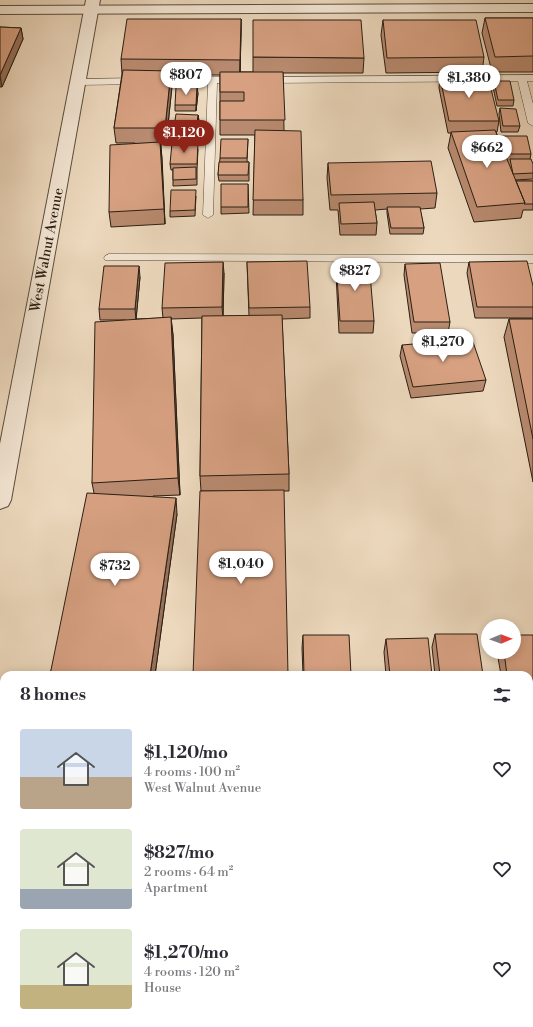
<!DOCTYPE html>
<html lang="en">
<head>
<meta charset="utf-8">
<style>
  body { margin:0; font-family:"Libre Bodoni",serif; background:#f7f7f7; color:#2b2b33; height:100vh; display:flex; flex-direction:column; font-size:15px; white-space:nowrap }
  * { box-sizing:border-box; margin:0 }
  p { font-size:13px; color:#7c7c81 }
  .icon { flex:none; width:22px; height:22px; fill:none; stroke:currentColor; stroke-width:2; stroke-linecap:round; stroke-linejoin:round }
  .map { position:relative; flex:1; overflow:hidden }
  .details { position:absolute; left:0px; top:671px; width:533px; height:356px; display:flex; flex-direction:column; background:#fff; border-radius:12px 12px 0 0; box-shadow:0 2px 10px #0003 }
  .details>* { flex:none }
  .needle { width:26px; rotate:89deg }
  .controls { position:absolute; left:481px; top:619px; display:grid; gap:8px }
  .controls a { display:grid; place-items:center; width:40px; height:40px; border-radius:50%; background:#fff; box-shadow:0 2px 10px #0003; font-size:20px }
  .price { position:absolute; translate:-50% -34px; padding:0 9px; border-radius:14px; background:#fff; color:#222; font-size:13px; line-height:26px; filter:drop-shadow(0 1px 2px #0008) }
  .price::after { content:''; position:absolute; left:50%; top:24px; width:12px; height:9px; margin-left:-6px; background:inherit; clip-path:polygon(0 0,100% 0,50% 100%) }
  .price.current { background:#8f2418; color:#fff }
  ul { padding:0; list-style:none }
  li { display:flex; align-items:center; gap:12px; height:100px; padding:0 20px }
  li span { display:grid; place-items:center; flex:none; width:112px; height:80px; border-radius:4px; color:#555 }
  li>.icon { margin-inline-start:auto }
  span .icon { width:48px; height:48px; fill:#fffc; stroke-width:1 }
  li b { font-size:17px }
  h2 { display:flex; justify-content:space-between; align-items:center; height:48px; padding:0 20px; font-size:17px }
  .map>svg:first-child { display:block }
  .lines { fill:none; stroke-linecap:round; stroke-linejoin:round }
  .service-casing { stroke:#5b4d3e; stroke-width:1 }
  .minor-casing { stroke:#5b4d3e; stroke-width:2 }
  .tertiary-casing { stroke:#5b4d3e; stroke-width:2 }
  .service { fill:#f3e6d4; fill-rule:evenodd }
  .minor { fill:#f3e6d4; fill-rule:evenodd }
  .tertiary { fill:#f3e6d4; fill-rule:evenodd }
  .wall { fill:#b88a6f; stroke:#2b1f13 }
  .shaded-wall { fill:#96705a; stroke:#2b1f13 }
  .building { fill:#d6a081; stroke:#2b1f13 }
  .labels { text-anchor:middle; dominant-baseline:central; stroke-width:3.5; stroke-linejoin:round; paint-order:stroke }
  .street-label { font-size:14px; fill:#2b1f13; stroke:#f3e6d4 }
</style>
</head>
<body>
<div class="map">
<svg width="533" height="1027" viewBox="0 0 533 1027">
  <rect width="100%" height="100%" fill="#ecd8bd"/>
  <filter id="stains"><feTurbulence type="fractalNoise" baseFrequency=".005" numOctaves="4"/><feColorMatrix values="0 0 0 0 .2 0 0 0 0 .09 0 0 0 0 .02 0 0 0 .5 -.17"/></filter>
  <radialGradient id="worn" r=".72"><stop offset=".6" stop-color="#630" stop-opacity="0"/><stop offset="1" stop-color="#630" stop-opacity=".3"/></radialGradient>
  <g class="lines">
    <g class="service-casing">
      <path id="service" d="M533,75V81H527L533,104V126L528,123L518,81L266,83L261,80L266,77Z
        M213,77H238L243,80L238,83H217L213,215L208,218L203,215L208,83L78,85L73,82L78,79Z
        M109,254L533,255V263L105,260L104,258L105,256Z"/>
    </g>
    <g class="minor-casing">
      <path id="minor" d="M86,0H100L11,500L8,506L0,509V444Z"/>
    </g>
    <g class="tertiary-casing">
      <path id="tertiary" d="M533,4V12L0,14V6Z"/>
    </g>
    <use href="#service" class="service"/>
    <use href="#minor" class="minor"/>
    <use href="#tertiary" class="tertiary"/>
  </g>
  <path class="wall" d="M485,18H533V72H492L482,33Z
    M241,19V34L240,72H253V57L364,58L363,73H283L284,130L303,200V215H253L255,135H220V75H172V86L166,144H161L165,224L111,227L109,212L135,143H116L114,128L122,74L121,59Z
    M383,20L484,57L482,72L386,73L381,35Z
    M0,27L21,28L23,39L2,87H0Z
    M440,77L499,121L497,132H496L499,140L500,136L531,154L530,159L533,164V179L515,180L516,181H533V210H523L521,218L474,222L448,148L451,133H448L439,88Z
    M494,81L514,100L513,106H497L493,87Z
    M198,93L196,111H175V105Z
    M500,108L520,126L518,132H501L499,114Z
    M198,115L199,121L196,139H174L173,133Z
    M248,139L247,162H249V181H219L218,175L220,158Z
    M198,149L197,170V185L173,186V170H171L170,164Z
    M328,163L437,193L435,208L420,209L424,228L423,234H390L387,213V209L375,210L377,223L376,235H340L338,210H330L327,178Z
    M248,184L249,213L221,214V207Z
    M196,196L195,216L170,217V211Z
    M247,262L310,307V318L282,319L289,474V491H201L200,476L202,318L171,319L173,335L180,495L153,496L177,514L155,675H50L94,493L92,483L126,320H100L99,309L140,277L136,319L163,318L162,308L224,273L223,316H249Z
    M336,262L374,321L373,333H339L336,274Z
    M469,262L533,286V318H475L467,273Z
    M405,264L450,322L448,333H412L404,275Z
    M509,319H533V482L504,337Z
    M402,345L486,380L483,391L411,398L400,356Z
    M435,634L483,675H435L432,647Z
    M303,635L351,675H303L302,648Z
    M533,635V824H529V675H501L497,652H514Z
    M386,639L432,675H386L384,652Z
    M366,1023H455L456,1027H366Z"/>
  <path class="shaded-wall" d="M241,19V34L240,75V60Z
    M21,28L23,39L2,87L0,75Z
    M171,71L172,86L166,144L165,128Z
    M197,87L198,93L196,111V105Z
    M198,115L199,121L196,139V133Z
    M160,142L162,157L165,224L164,209Z
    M223,262L224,273L223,318L222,307Z
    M139,266L140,277L136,320L135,309Z
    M171,317L173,335L180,495L178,478Z
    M176,498L177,514L155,675H150Z
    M69,1023H72L71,1027H69Z
    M190,1023H192V1027H189Z"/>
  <path class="building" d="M485,18H533V56L495,57Z
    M127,19H241L240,60L121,59Z
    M253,20H361L364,58L253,57Z
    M383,20H476L484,57L387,58Z
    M0,27L21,28L0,75Z
    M123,70L171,71L165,128H114Z
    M220,72H283L285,120H220V101H244V92H220Z
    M440,77H488L499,121H449Z
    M494,81H510L514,100H498Z
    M176,87H197L196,105H175Z
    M500,108L516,109L520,126H503Z
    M176,114L198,115L196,133H173Z
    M255,130L301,131L303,200H253Z
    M495,130L525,203L477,207L451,132Z
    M500,136H527L531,154H505L503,148Z
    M221,139H248L247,158H220Z
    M160,142L164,209L109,212L110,145Z
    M172,143H198L197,164H170Z
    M510,159H531L533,164V173L513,174Z
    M431,161L437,193L331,195L328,163Z
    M219,162H249L248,175H218Z
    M196,167V179L173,180V168Z
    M516,181H533V204H524L525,203Z
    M221,184H248V207H221Z
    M171,190H196L195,210L170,211Z
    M374,202L377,223L341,224L339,203Z
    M387,207H420L424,228H391Z
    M307,261L310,307L249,308L247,262Z
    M527,261L533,286V307H477L469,262Z
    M223,262L222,307L162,308L165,263Z
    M336,262H369L374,321H340Z
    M440,263L450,322H414L405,264Z
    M104,266H139L135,309H99Z
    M282,315L289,474L200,476L202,316Z
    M171,317L178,478L92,483L95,322Z
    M509,319H533V439Z
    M472,339L486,380L413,387L402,345Z
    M284,490L288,675H193L200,491Z
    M87,493L176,498L150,675H50Z
    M435,634H477L483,675H440Z
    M303,635H349L351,675H304Z
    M514,635H533V813H529V675H507L504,652H514Z
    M428,638L432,675H390L386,639Z
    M35,1023H69V1027H35Z
    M108,1023H190L189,1027H107Z
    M208,1023H298V1027H208Z
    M368,1023H455L456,1027H369Z"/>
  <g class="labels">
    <g class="street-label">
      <text transform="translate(47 250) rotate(-79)">West Walnut Avenue</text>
    </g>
  </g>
  <rect width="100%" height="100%" filter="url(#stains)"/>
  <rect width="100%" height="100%" fill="url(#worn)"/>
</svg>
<div class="controls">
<a><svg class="needle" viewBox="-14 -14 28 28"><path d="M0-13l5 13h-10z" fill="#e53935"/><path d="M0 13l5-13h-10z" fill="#7c7c81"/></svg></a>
</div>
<b class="price" style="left:186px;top:96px">$807</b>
<b class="price" style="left:469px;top:99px">$1,380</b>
<b class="price current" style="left:184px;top:154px">$1,120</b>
<b class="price" style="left:487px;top:169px">$662</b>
<b class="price" style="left:355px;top:292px">$827</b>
<b class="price" style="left:443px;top:363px">$1,270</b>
<b class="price" style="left:241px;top:585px">$1,040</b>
<b class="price" style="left:115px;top:587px">$732</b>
<section class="details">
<h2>8 homes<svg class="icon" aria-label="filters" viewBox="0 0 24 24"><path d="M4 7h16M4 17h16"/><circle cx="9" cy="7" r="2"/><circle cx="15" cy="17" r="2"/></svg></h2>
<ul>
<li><span style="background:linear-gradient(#c9d6e8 60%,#b9a48a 0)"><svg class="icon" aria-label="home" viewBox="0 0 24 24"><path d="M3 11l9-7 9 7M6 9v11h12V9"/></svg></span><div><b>$1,120/mo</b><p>4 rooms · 100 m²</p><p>West Walnut Avenue</p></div><svg class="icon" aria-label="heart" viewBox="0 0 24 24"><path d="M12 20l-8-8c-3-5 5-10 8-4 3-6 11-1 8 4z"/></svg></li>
<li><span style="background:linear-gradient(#dfe7d0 75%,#9aa5b1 0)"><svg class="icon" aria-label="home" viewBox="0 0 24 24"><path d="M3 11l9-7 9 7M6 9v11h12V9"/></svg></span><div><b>$827/mo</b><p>2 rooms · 64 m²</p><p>Apartment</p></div><svg class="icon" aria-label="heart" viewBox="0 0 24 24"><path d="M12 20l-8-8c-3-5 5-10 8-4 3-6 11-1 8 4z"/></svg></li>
<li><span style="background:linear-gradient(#dfe7d0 70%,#c2b280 0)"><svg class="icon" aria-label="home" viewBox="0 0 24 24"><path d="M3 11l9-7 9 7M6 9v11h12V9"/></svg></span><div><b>$1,270/mo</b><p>4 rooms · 120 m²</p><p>House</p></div><svg class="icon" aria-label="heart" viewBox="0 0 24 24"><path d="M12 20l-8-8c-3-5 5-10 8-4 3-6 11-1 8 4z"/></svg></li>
</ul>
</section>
</div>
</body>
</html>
